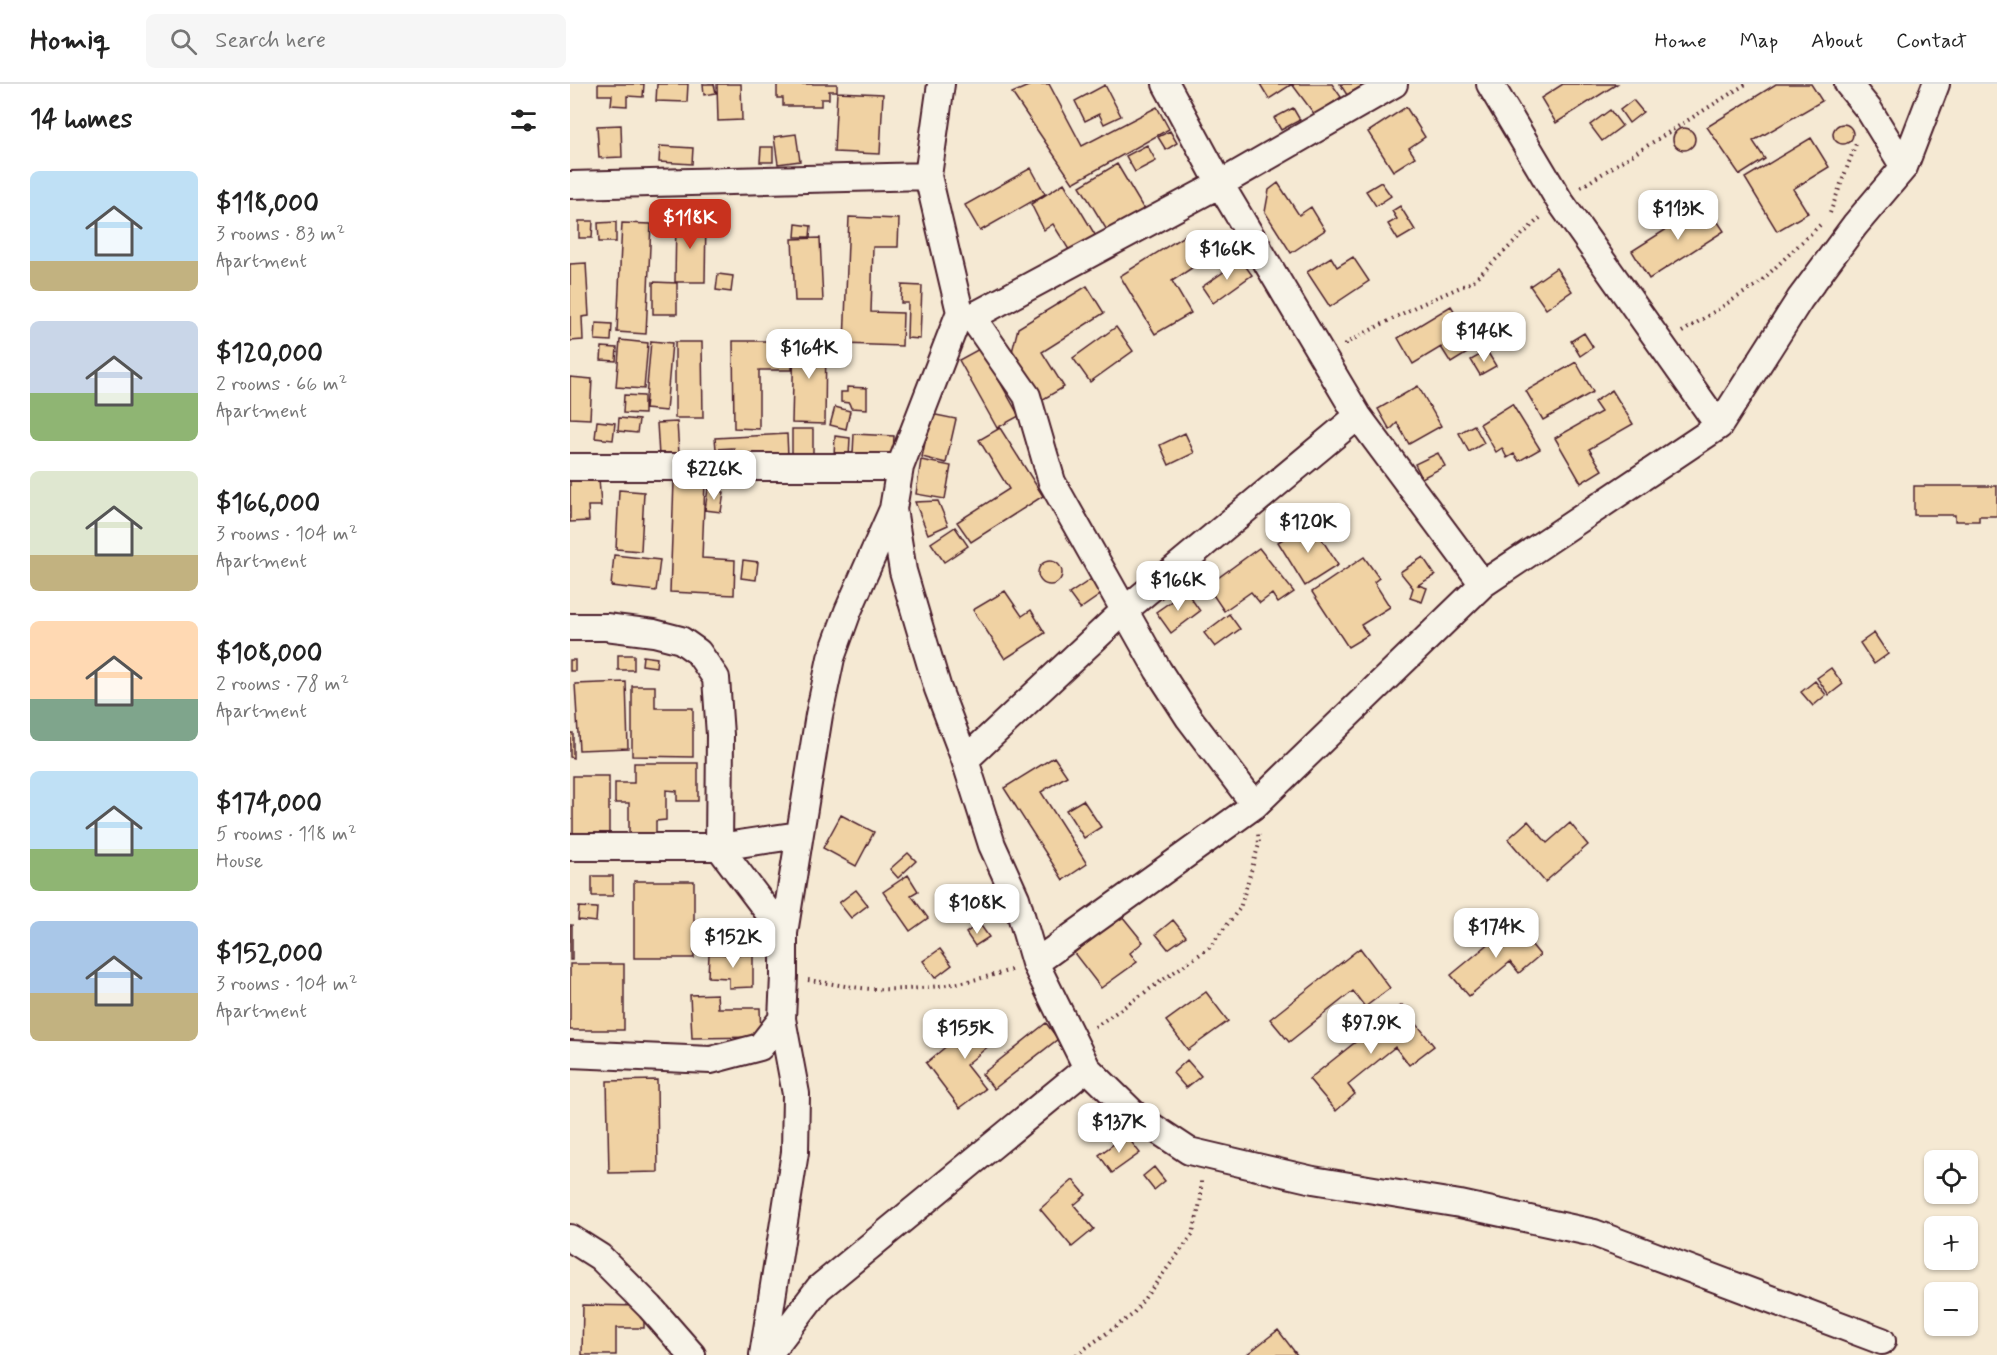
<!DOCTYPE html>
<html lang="en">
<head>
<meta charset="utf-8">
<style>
  body { margin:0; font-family:Mynerve,sans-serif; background:#f6f6f6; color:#222; height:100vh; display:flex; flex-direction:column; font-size:22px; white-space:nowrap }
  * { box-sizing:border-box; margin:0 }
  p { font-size:20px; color:#767676 }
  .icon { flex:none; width:33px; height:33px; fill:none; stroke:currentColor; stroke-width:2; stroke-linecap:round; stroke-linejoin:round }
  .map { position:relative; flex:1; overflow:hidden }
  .drawer { display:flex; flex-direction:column; background:#fff; width:570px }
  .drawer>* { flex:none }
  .fabs { position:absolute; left:1354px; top:1066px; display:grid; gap:12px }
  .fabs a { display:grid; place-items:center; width:54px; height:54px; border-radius:9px; background:#fff; box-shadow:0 2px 4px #0004; font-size:30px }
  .price { position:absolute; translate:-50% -51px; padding:0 14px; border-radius:12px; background:#fff; color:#222; font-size:20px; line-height:39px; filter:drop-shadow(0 2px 3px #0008) }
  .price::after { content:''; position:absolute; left:50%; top:36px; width:18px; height:14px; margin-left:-9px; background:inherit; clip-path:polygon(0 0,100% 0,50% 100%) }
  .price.on { background:#c8321e; color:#fff }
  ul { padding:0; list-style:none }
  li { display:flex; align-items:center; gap:18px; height:150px; padding:0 30px }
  li span { display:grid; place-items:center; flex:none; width:168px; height:120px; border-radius:9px; color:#555 }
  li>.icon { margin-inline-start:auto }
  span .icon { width:72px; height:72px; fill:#fffc; stroke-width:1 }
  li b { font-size:26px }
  h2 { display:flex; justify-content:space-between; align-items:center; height:72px; padding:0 30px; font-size:26px }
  header { display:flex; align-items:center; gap:36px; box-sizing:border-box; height:84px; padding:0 30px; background:#fff; border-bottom:2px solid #e0e0e0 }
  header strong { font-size:28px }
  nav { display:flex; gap:33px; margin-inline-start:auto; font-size:21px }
  .search { width:420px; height:54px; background:#f6f6f6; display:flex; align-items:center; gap:15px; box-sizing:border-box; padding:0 21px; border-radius:9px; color:#767676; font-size:22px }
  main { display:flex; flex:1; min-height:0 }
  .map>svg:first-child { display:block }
  .building { fill:#f0d2a3; stroke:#4a1f2b; stroke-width:1.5 }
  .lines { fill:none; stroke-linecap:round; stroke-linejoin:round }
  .minor-casing { stroke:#4a1f2b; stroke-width:30 }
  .path { stroke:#4a1f2b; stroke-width:4; stroke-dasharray:1.5 4.5; stroke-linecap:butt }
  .minor { stroke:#f7f3e8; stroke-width:26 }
</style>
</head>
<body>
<header>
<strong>Homiq</strong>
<div class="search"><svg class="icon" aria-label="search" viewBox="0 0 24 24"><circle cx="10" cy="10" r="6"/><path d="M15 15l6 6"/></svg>Search here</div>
<nav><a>Home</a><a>Map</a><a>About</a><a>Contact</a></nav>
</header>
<main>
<section class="drawer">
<h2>14 homes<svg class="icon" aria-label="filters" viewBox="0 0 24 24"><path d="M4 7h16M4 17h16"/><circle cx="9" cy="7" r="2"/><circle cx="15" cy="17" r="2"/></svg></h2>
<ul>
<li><span style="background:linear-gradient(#bfe0f5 75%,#c2b280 0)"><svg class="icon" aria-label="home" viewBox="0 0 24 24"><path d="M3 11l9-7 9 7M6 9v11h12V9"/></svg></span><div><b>$118,000</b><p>3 rooms · 83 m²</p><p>Apartment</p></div></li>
<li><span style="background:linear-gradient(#c9d6e8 60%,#8fb573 0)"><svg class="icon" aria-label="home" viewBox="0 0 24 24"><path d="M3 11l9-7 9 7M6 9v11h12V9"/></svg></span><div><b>$120,000</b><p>2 rooms · 66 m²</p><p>Apartment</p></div></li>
<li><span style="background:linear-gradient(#dfe7d0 70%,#c2b280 0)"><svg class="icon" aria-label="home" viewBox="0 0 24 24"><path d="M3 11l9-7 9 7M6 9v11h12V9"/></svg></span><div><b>$166,000</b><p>3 rooms · 104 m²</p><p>Apartment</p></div></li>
<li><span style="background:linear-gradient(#ffd9b3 65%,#7fa58c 0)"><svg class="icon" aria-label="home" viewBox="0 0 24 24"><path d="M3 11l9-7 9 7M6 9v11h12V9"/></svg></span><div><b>$108,000</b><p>2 rooms · 78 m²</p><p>Apartment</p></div></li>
<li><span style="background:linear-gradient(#bfe0f5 65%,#8fb573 0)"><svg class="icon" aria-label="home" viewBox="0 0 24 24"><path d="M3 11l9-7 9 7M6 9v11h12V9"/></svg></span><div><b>$174,000</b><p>5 rooms · 118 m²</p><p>House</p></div></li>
<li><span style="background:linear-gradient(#a9c7e8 60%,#c2b280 0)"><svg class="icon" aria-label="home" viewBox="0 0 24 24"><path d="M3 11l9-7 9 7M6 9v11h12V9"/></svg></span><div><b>$152,000</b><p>3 rooms · 104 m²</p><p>Apartment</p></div></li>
</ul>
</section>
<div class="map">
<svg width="1427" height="1271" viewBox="0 0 1427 1271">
  <rect width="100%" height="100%" fill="#f5e9d3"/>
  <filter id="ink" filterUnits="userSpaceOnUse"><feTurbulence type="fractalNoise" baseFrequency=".0167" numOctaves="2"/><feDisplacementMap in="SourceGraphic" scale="12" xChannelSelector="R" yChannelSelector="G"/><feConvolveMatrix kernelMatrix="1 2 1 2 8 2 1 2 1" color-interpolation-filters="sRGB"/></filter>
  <g filter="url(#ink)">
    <path class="building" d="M28,0H74L73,13L57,12V22L41,21L42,11H28Z
      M87,0H118L117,18L86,17Z
      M133,0H144L146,9L134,11Z
      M147,0H171L172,36L148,37Z
      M207,0H267V7H259V15H251V22H213V14H207Z
      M463,0H479L512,62L587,23L599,45L503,99L442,9Z
      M690,0H762L771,13L745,31L722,0L699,15Z
      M770,0H795L777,11Z
      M993,0H1047L986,39L971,14Z
      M1206,0H1241L1252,17L1183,57L1195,75L1170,91L1137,43Z
      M535,1L551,32L534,40L529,30L515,37L505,17Z
      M267,8L313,10L310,70L264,68Z
      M1063,16L1073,28L1059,39L1050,26Z
      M836,23L855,53L839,64L845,73L823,87L798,48Z
      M723,24L730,36L711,46L704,34Z
      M1040,26L1052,42L1032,57L1020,41Z
      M1263 50a10 10 0 1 1 20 0a10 10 0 1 1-20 0Z
      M51,41L52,73L29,74L27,42Z
      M1103 55a11 11 0 1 1 22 0a11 11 0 1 1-22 0Z
      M600,47L607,59L596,66L588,53Z
      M226,50L230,77L208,80L204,53Z
      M1241,54L1259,83L1223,105L1238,129L1207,147L1175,94Z
      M577,61L586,77L565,88L556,72Z
      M90,62L123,64L122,80L89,78Z
      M191,63H203V78H190Z
      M547,80L575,127L538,148L510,102Z
      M461,84L475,110L410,147L395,121Z
      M811,98L821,112L806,122L796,107Z
      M494,99L527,154L501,169L483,140L474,146L461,120Z
      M708,99L729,131L741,123L755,146L721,169L695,128L699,106Z
      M1136,120L1154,147L1079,195L1062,167Z
      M830,122L845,146L828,156L818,140L827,135L822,127Z
      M279,133L329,135L328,163H303L301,228L333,229L332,262L274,260Z
      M106,134L136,135L135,198H105Z
      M9,137H23L22,154H9Z
      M46,138V158H29L28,139Z
      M52,139L81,140L76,250L47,248Z
      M226,140L241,142L240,153H225Z
      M617,150L634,176L602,197L621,229L585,250L550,192Z
      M250,154L253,217H225L222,155Z
      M761,173L767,183L783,173L799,197L760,223L737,188Z
      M671,176L682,191L643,219L632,203Z
      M16,179L19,232L12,233L13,256L0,257V180Z
      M986,184L1002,207L976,225L960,202Z
      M148,190L163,192L161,208L146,206Z
      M83,198L107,199V230H83Z
      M332,201L352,202L350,255L337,254L338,219H331Z
      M517,202L534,229L472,268L494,303L470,317L441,272L448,244Z
      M881,222L907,263L881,279L871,263L843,280L828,254Z
      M26,239L42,240L41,257L25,256Z
      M546,243L563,267L520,298L503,274Z
      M1014,249L1023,263L1010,272L1001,257Z
      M224,253H256L255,340L222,339Z
      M50,256L78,259L74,305L46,303Z
      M81,257L102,259L96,327L75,325Z
      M163,257H222V286H189V345L164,344Z
      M105,258H132L133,334H105Z
      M32,263L47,264L46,277L31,276Z
      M411,264L449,332L427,344L389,276Z
      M917,267L926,282L910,291L901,276Z
      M1006,278L1023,308L973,336L956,307Z
      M0,293L22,295L20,335L0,334Z
      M848,302L871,342L839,360L827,339L820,346L808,325Z
      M277,303L297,304V325L281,324L279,319L271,318V308H277Z
      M1042,306L1063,340L1019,365L1032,386L1011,399L985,354L1031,328L1024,318Z
      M54,311L74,312V330L53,329Z
      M942,320L970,365L949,377L944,370L937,374L932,364L926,368L910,340Z
      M265,323L280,327L276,345L260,341Z
      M361,330L386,335L376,379L352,373Z
      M49,334L69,336L67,349L48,347Z
      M27,337L45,339L43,356L25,354Z
      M107,338L109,370L89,372L87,339Z
      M904,341L914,359L899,368L889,349Z
      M430,344L473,412L401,458L387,438L439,405L409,356Z
      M222,345H243V369H222Z
      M615,349L624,369L599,381L590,361Z
      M217,350L218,372L165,375L164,364L146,365L145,354Z
      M284,350L324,352L323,371L283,369Z
      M265,352L280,354L279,373L264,372Z
      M868,369L875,382L852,394L845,380Z
      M351,376L381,382L375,415L346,410Z
      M29,394L31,422H18L19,437L0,438V396Z
      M104,397L135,398L132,474L165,476L164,511L100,508Z
      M1344,402H1427V432H1409V437H1385V431H1344Z
      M138,405L154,408L151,428L135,426Z
      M49,406L74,408L71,467L46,465Z
      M368,417L378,441L358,450L345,418Z
      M741,438L768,481L735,502L708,458Z
      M385,443L398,462L374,478L361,459Z
      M689,464L724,508L708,519L702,510L690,519L681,508L654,527L637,502Z
      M44,471L90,476L86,507L41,502Z
      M794,473L809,494L804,498L820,523L791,541L798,551L778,563L742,508Z
      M853,473L865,491L848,501L857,504L852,518L840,514L843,504L830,488Z
      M173,476L188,478L186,496L171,494Z
      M468 489a12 12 0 1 1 24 0a12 12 0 1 1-24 0Z
      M523,494L533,509L510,525L499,510Z
      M435,507L452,532L461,526L475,549L435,575L403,526Z
      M616,507L630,527L601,549L586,528Z
      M659,530L670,545L645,563L634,549Z
      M1304,549L1318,570L1304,580L1290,559Z
      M48,571H64V586H48Z
      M73,572L87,574L86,583L72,581Z
      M0,576H5V587H0Z
      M1261,584L1273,600L1259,611L1247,594Z
      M1245,597L1256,611L1243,622L1231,608Z
      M56,598L58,664L9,666L5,600Z
      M62,602H85V624H123V673L62,672Z
      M0,649H3V674L0,673Z
      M484,673L497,692L471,708L517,780L493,796L434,704Z
      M64,679H128V717H107V707L96,706V736L86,737V756H59V719H45V699H64Z
      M3,692H39V754H3Z
      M513,716L531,743L514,754L496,726Z
      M271,731L304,748L286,782L253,764Z
      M958,737L977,759L1000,739L1018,761L975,798L938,755Z
      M338,769L346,777L328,794L320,785Z
      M338,791L348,807L341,811L358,834L340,847L313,808Z
      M22,792H43V812H22Z
      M64,797H124V874H64Z
      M286,806L298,821L281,834L269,819Z
      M9,823L27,824L26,838L8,836Z
      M552,832L573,858L560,869L567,878L531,904L504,869Z
      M603,836L616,852L598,865L586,850Z
      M409,839L419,853L405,862L396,849Z
      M944,839L970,871L949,889L940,878L899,912L881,891Z
      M0,841H2V876H0Z
      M790,864L820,904L795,923L783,907L719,958L700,935Z
      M370,865L382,881L365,894L353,877Z
      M139,870L183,871V903L159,904V894L138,893Z
      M0,880H54V946H0Z
      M636,908L658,937L618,966L596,937Z
      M147,910L148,924H190L191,953L122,954L120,911Z
      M832,921L864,962L839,981L825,963L778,1001L785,1010L766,1027L739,995Z
      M418,928L434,949L396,981L415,1005L390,1024L356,979Z
      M476,939L488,955L424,1005L412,990Z
      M617,976L631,992L616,1004L603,989Z
      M87,996L88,1088L39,1089L37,997Z
      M556,1051L570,1069L542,1089L529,1071Z
      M584,1083L595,1097L584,1106L573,1092Z
      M503,1096L516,1111L504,1121L524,1145L502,1163L470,1125Z
      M13,1221L74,1222V1244H46V1271H12Z
      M708,1246L727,1271H676Z"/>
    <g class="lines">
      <g class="minor-casing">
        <path id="minor" d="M371,0L358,92L390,228L330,383L323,425L333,487L353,555L368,605L395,676L422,761L446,814L465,879L517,984L566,1032L619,1067L743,1096L890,1120L1024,1149L1312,1257
          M596,0L650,100L788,332L913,500
          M920,0L989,116L1149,342
          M1278,0L1299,26L1334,83
          M0,101L358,92
          M390,228L402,233L650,100L824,0
          M402,233L457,312L482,398L588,586L619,634L685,721
          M0,383H330
          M0,543H36L84,549L111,556L128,568L146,594L150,651L149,763L214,849V892L212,935L190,963L141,976L0,970
          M395,676L555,526L788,332
          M0,763H149L229,751
          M214,849L249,631L261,574L278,527L323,425
          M465,879L685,721L913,500L1149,342L1230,215L1285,141L1334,83L1366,0
          M0,1154L30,1173L80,1223L122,1271
          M193,1271L225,1068L226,1010L212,935
          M198,1271L249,1204L517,984"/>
      </g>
      <path class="path" d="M1011,103L1176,0
        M1260,129L1287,57
        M1112,248L1188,200L1252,139
        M776,261V259L845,223L902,198L972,132
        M238,896C260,899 282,904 303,905C351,907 395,900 441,886
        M525,943L639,864L670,824L689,760L688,748
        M506,1271L562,1231L623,1150L631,1114V1094"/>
      <use href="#minor" class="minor"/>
    </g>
  </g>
</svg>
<div class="fabs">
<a><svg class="icon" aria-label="locate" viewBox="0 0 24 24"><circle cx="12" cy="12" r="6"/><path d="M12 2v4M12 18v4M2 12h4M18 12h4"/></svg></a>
<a>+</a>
<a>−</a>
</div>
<b class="price" style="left:1108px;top:157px">$113K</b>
<b class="price on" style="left:120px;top:166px">$118K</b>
<b class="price" style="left:657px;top:197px">$166K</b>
<b class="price" style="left:914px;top:279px">$146K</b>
<b class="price" style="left:239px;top:296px">$164K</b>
<b class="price" style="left:144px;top:417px">$226K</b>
<b class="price" style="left:738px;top:470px">$120K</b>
<b class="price" style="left:608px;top:528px">$166K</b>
<b class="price" style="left:407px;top:851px">$108K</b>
<b class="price" style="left:926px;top:875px">$174K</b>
<b class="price" style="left:163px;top:885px">$152K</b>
<b class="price" style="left:801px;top:971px">$97.9K</b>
<b class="price" style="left:395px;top:976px">$155K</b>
<b class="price" style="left:549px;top:1070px">$137K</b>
</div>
</main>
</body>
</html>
